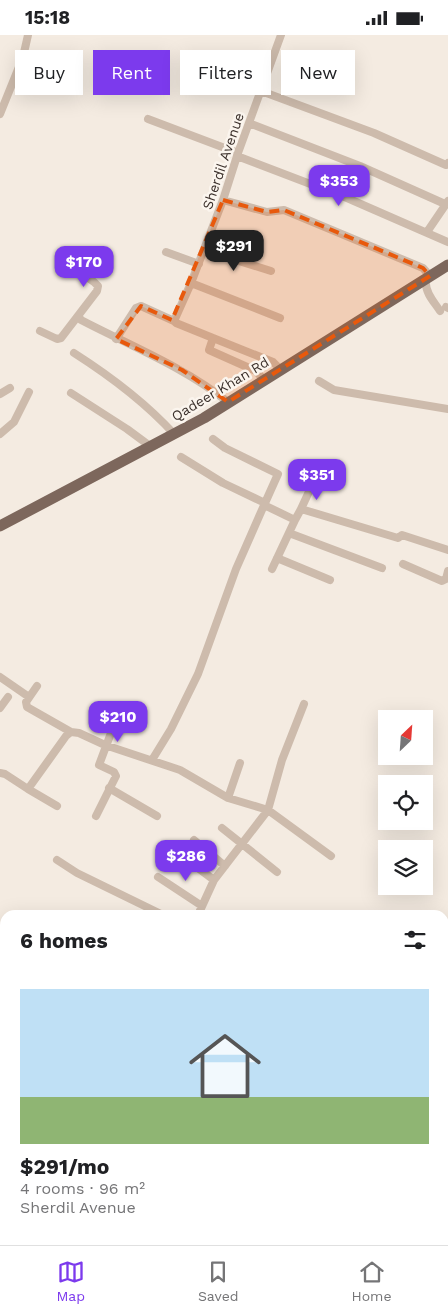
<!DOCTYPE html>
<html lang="en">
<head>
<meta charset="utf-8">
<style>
  body { margin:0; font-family:"Work Sans",sans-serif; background:#f2f2f2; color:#202124; height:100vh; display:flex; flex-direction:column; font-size:19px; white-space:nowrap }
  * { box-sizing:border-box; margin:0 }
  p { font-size:16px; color:#757577 }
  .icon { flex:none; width:28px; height:28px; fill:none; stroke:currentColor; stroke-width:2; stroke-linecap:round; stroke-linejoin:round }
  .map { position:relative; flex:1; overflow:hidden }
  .side { position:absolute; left:0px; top:875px; width:449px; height:335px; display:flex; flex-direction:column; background:#fff; border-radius:15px 15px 0 0; box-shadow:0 5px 20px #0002 }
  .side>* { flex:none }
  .hud { position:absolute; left:15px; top:15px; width:419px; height:45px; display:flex; gap:10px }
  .needle { width:32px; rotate:25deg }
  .fabs { position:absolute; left:378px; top:675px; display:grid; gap:10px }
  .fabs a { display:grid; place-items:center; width:55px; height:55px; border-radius:0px; background:#fff; box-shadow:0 5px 20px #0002; font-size:25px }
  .price { position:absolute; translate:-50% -42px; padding:0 11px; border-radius:10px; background:#7c3aed; color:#fff; font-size:16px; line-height:32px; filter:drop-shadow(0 1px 2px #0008) }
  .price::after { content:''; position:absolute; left:50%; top:30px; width:15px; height:11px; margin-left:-8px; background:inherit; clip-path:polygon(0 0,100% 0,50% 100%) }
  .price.on { background:#222; color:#fff }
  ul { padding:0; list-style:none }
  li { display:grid; align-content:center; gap:10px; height:265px; padding:0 20px }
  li+li { border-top:1px solid #e0e0e0 }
  li span { display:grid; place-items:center; height:155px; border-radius:0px; color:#555 }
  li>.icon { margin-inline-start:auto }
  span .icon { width:90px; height:90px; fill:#fffc; stroke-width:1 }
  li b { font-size:21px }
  h2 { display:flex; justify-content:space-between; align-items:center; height:60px; padding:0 20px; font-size:21px }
  .tag { padding:0 18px; border-radius:0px; background:#fff; box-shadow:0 5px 20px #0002; font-size:18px; line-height:45px }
  .tag.on { background:#7c3aed; color:#fff }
  .status { display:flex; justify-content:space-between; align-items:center; height:35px; padding:0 25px; background:#fff; direction:ltr }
  .status svg { height:14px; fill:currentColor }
  .dock { display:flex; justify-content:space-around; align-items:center; height:70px; border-top:1px solid #e0e0e0; background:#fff; font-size:14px; color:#757577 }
  .dock a { display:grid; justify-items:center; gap:2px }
  .dock .on { color:#7c3aed }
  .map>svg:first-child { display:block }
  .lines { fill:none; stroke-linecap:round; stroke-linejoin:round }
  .street { stroke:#cdbbac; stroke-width:8 }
  .secondary { stroke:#a18a7d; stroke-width:10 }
  .primary { stroke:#7d675c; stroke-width:11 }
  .marked { fill:#e8590c; fill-opacity:0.2; stroke:#e8590c; stroke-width:4; stroke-dasharray:10 6; stroke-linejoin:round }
  .labels { text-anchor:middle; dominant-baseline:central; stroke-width:5; stroke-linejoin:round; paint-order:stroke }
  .street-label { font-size:14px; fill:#3b302b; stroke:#fbf5ee }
</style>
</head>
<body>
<div class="status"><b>15:18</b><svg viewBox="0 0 49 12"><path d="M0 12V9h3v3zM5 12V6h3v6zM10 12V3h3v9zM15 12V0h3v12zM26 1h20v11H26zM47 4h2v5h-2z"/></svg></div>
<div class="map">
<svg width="448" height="1210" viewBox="0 0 448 1210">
  <rect width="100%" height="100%" fill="#f4ebe1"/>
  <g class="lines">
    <path class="street" d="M195,28L261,56L374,98L446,130L448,128
      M0,79L23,22L28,0
      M148,84L238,118
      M249,88L360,131L445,169
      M237,121L347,163L448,207
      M223,165L267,177L284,175L423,233L430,241
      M427,197L448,166
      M204,215L271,236
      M166,217L199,229
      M191,248L280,283
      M426,249C426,259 435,268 440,276
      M446,272L448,273
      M79,282L81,285C131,311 184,332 228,367
      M40,296L57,304L61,303L97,256L98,251L94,247L64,226
      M213,303L273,327L281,335
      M116,304L136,273L141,271L174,286
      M74,318C110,341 145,367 174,399
      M264,345L256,336L209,315L213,303L176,288L174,286L191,248L223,165L238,118L281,0
      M319,346L334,355L448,374
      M71,358L127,394L150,411
      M0,359L10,353
      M0,399L14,387L29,357
      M213,404L225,413L278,439L265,468
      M264,470L295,485L301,474L398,503L402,500L448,515
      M301,474L313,448
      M289,498L382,533
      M277,523L330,545
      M403,529L442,546L446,544L448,536
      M272,534L295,485
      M0,642L29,662
      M37,651L26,667L27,672L71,697L79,698L105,710L180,735L228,763L268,775L214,845L198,880
      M304,669L282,725L268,775L331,821
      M0,673L8,662
      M152,725L171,694L198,639L236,534L265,468L223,448L181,422
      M0,738L5,739L28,754L66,701L71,697
      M109,753L157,781
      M28,754L57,771
      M228,763L240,728
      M96,781L116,741L114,737L99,730L117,682
      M222,793L277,837
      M194,805L225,831
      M57,825L77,838L163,880
      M190,827L214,845
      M158,842L202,871
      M3,969L5,970
      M0,1006L5,1009
      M0,1036L5,1027
      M0,1046L5,1048
      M444,1068L448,1067
      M444,1078L448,1108
      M0,1105L5,1108
      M0,1131L5,1133
      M444,1202H448
      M227,1205V1210
      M383,1210L422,1205"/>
    <path class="secondary" d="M0,909L5,908
      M444,1019L448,1023"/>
    <path class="primary" d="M0,491L204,383L448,230"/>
  </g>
  <path class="marked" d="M223,165L267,177L284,175L423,233L430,241L228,367L182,335L116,304L141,271L172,285Z"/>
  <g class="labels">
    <g class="street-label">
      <text transform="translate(223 126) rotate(-71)">Sherdil Avenue</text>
      <text transform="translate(220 354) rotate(-31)">Qadeer Khan Rd</text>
    </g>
  </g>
</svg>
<div class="fabs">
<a><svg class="needle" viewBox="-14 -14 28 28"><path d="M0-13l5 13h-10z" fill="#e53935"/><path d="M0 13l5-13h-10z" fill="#757577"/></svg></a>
<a><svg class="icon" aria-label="locate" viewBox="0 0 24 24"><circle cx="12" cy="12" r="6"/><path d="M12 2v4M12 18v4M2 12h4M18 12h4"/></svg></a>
<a><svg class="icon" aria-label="layers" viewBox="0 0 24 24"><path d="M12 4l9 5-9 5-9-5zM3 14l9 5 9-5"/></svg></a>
</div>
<b class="price" style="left:339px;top:172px">$353</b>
<b class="price on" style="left:234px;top:237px">$291</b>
<b class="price" style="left:84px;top:253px">$170</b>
<b class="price" style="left:317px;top:466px">$351</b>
<b class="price" style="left:118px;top:708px">$210</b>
<b class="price" style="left:186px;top:847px">$286</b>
<div class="hud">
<a class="tag">Buy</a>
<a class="tag on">Rent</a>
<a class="tag">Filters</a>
<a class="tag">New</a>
</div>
<section class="side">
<h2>6 homes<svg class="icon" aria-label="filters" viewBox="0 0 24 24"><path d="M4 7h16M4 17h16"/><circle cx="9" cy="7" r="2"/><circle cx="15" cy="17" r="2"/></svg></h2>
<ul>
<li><span style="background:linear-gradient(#bfe0f5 70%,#8fb573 0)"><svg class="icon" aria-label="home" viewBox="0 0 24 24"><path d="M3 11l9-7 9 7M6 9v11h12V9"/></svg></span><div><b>$291/mo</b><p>4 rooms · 96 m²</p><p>Sherdil Avenue</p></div></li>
</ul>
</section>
</div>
<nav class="dock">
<a class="on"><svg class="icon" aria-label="map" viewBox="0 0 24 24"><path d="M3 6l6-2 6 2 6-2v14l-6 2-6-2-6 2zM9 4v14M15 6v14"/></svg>Map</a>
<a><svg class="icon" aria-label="saved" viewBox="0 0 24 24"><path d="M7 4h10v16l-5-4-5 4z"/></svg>Saved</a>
<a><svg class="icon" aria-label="home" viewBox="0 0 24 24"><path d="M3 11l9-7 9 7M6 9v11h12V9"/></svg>Home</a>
</nav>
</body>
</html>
